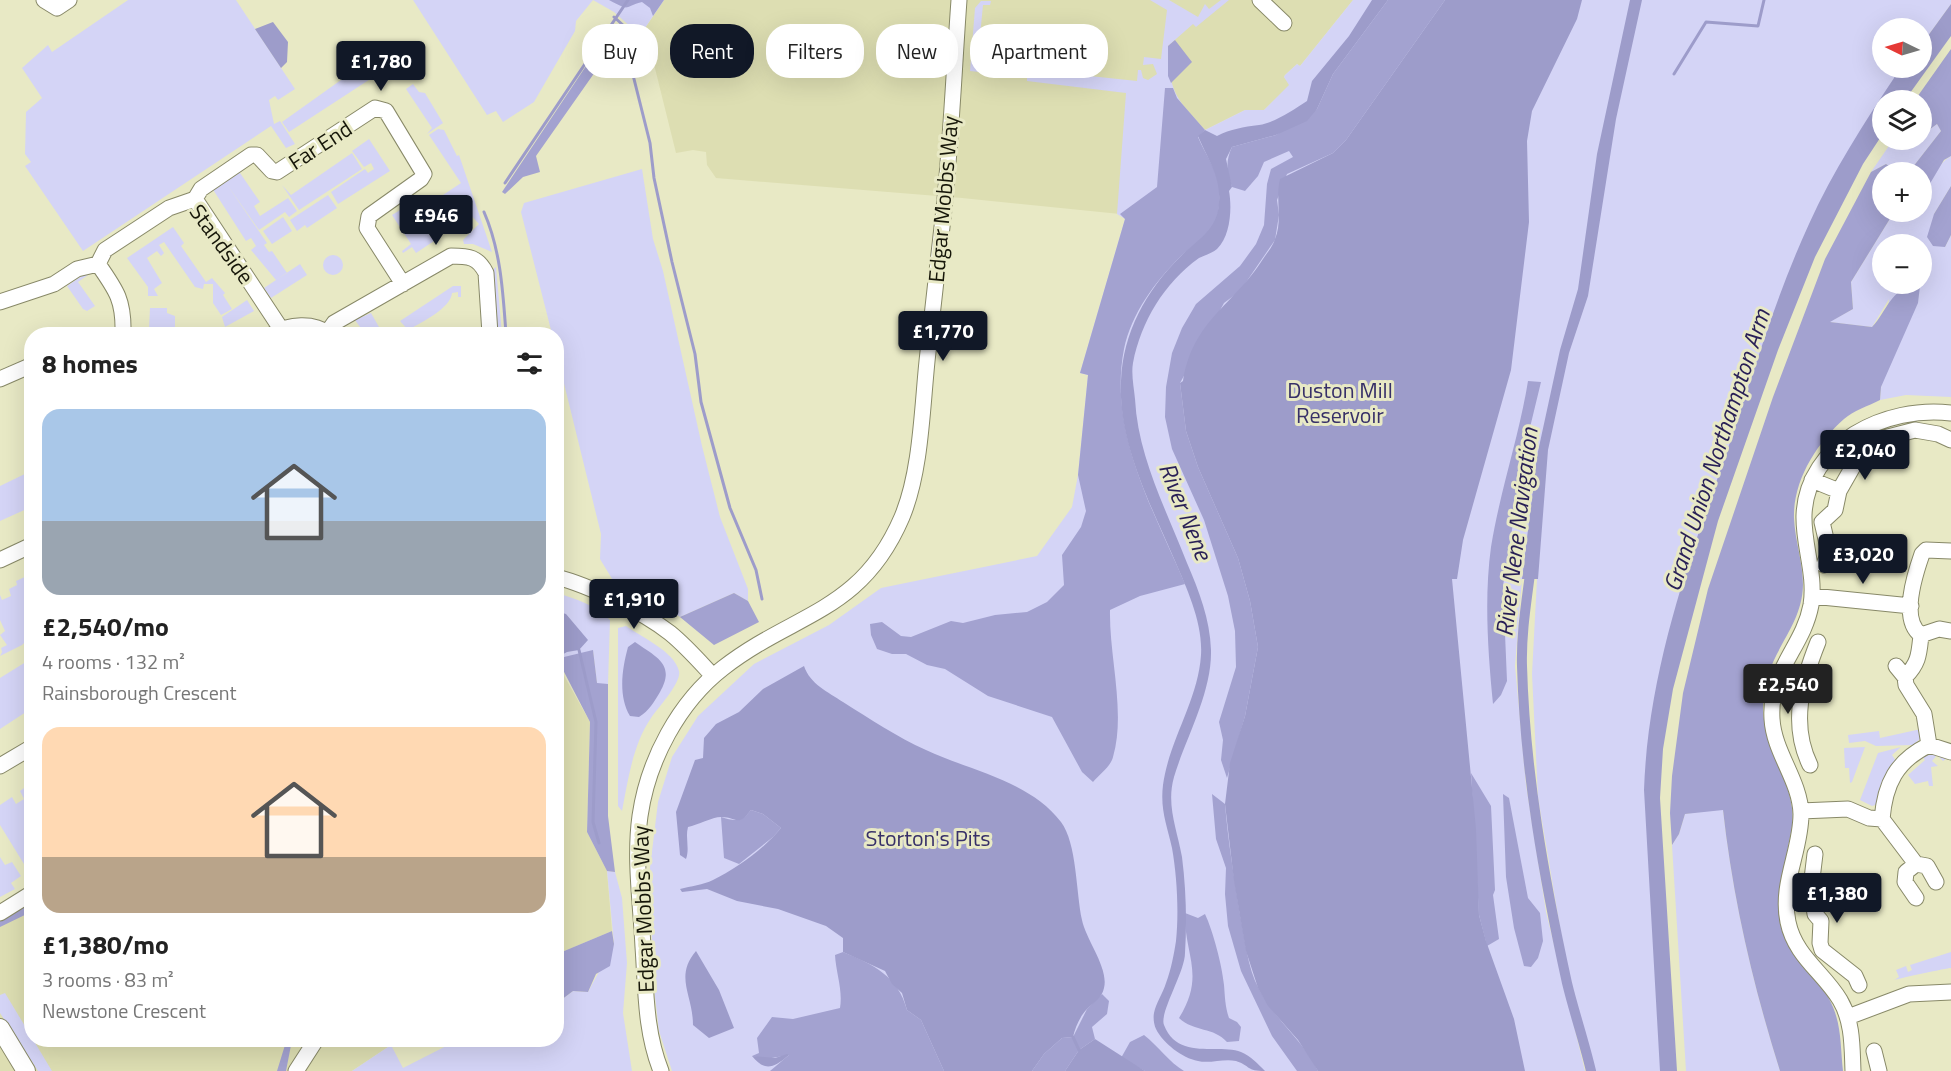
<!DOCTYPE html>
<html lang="en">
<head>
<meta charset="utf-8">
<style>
  body { margin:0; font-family:"Titillium Web",sans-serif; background:#f6f6f6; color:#222; height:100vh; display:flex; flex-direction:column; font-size:22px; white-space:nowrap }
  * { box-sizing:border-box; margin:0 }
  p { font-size:20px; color:#767676 }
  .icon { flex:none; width:33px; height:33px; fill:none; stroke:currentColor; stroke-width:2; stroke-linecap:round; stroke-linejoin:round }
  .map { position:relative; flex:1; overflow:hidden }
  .sheet { position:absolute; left:24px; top:327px; width:540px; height:720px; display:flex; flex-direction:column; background:#fff; border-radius:24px; box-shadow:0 6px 24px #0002 }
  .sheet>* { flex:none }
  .guide { position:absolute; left:582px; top:24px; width:570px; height:54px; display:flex; gap:12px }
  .needle { width:39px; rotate:275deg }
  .buttons { position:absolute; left:1872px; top:18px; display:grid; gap:12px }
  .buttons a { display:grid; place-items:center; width:60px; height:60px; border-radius:50%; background:#fff; box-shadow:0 6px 24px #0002; font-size:30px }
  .price { position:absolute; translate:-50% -51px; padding:0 14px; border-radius:6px; background:#111827; color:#fff; font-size:20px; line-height:39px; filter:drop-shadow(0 2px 3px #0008) }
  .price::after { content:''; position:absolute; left:50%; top:36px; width:18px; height:14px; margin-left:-9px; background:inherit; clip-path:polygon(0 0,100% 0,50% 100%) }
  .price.active { background:#222; color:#fff }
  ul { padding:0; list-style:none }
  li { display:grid; align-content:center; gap:12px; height:318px; padding:0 18px }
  li span { display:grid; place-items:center; height:186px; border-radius:18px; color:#555 }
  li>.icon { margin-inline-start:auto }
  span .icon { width:108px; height:108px; fill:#fffc; stroke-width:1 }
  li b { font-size:26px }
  h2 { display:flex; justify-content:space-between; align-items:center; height:72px; padding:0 18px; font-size:26px }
  .chip { padding:0 21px; border-radius:24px; background:#fff; box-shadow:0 6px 24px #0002; font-size:21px; line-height:54px }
  .chip.active { background:#111827; color:#fff }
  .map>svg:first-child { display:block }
  .built { fill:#dddeb2 }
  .green { fill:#d4d4f6; fill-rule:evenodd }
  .forest { fill:#a3a2d0 }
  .water { fill:#9d9cca }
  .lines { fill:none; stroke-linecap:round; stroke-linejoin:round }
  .stream { stroke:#9d9cca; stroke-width:3 }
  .canal { stroke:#9d9cca; stroke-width:10 }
  .minor-casing { stroke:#888968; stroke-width:17 }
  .major-casing { stroke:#888968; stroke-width:20 }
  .minor { stroke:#fff; stroke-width:15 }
  .major { stroke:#fff; stroke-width:18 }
  .labels { text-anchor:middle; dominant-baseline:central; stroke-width:6; stroke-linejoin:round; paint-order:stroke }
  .street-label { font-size:22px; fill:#161609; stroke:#e8e9c5 }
  .park-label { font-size:22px; fill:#373068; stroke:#e8e9c5 }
  .water-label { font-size:24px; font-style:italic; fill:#281f56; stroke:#e8e9c5 }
</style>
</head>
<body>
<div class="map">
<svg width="1951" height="1071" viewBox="0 0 1951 1071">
  <rect width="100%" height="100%" fill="#e8e9c5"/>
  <path class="built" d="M664,0H1353L1300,66L1297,64L1285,75L1284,77L1290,85L1264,110H1245L1205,130L1177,98L1173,88L1120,214L962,198L716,178L707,165L706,152L693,150L676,153L645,28Z
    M562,672L590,722L587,832L607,871L612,931L557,954L556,675Z
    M31,892L32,1040H389L391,1045L352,1071H0V913Z"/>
  <path class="green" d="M128,0H236L295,89L278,100L275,96L269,100L274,124L280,121L295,144L286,148L271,126L83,251L25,166L31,162L25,154L26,112L42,98L22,68L48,45L52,52Z
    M413,0H664L645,28H632L614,12L593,0L576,21L575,31L534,102L503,122L496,111L487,115Z
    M1150,0H1169L1198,17L1205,4L1209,9L1221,0H1229L1196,27L1193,24L1168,46C1168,89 1176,100 1205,130L1245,110H1264L1289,85L1284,77L1285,75L1297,64L1300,66L1353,0H1951V4L1922,44V28H1882V68H1903L1882,100L1863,143L1744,420L1657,728L1668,1071H1594L1565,957L1538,797L1532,674L1537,579H1522L1515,666L1526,785L1546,912L1585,1071H672L659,1031L653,980L650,868L658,802L672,757L698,716L754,664L829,625L881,588L1037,556L1072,507L1078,475L1088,375L1080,373L1125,219L1117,214L1126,93L1027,81V77L970,71L975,8L981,1H991L990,5H983L978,56L987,57L986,65L1137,81L1138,70H1141L1143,78L1148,80L1157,74L1153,64L1143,65L1144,57L1161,59L1167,10Z
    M394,48L401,59L289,132L282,122L341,80Z
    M413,84L419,92L425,93L443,123L427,134L432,128L406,89Z
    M1937,124L1941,131L1909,172L1896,171L1886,164L1871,172L1893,140H1902L1906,145L1915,140H1922V135Z
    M438,129L444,130L457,156L459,155L492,252L473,244H464L463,240L479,224L468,212L435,238L426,226L455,205L421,227L413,215L461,183L429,135Z
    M369,139L390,171L338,204L331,192L365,169L368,173L374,169L371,163L364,167L352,151Z
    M352,153L362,169L299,210L282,185L291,195Z
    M1951,156V186L1934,214L1945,247L1951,235V397L1906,395L1880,400L1889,299L1872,327L1829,322L1853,309L1851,282L1891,217L1922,212C1922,194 1935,165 1951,156ZM1882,244H1922V284H1882Z
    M642,169L653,239L663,271L702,446L720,517L748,589V601L734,593L680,617L644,593L614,582L600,559L601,534L557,355L556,334H552L521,212L524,203Z
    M238,170L260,202L254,206L260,216L288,198L297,211L289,217L285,212L259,230L226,183L267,243L264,245L269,252L272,251L287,273L276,280L251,250L256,246L251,238L246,241L212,188Z
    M328,195L337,208L307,228L305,225L297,231L290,220Z
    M405,207L426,234L428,233L434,241L416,253L412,247L403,253L402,251L411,244L392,215Z
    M283,217L292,231L272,244L263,231Z
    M173,227L184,243L181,246L206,282L212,278L225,293L223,295L232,309L221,315L213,303V284H204L203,289L195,287L164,242L159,245L164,253L161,256L157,251L147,258L162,283L154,289L158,296H148V287L127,258Z
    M323 265a10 10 0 1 1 20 0a10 10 0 1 1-20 0Z
    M300,264L307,275L271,298L264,288Z
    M496,267L502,334H494L490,272Z
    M86,273L88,275L78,282L95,306L87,311L83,309L67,286Z
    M453,286H461V297H458V292L452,293C451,308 422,322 408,330L400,321Z
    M247,300L254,311L225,327L222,317Z
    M150,308H167V313L175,316V330L149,329Z
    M371,313L383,334H365L355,320Z
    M31,471V507L0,521V486Z
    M31,574V636L22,645L0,656L2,652L1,648L7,645L0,635L5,631L0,620V595L2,600L11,596L9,589L17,585L16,581Z
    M557,593C576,599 596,605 610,620L608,684H597L593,651L562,667V672L557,675Z
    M626,626C641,637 674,651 679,671C682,682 658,708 651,718C633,744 628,780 622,811L618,806V628Z
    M31,647V705L25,709L26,712L0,729V678L29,660L24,652Z
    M1921,729L1920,739L1913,745L1876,746L1865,741L1849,743L1848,735L1879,731L1880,738Z
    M1865,747L1852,782L1850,783L1849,768H1845L1844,748Z
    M1901,747L1892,755L1896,761L1878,804L1872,806L1860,800L1878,753Z
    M1924,750L1943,755L1946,759L1943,761L1937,755L1932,761L1938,766L1931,767L1933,786H1929L1928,781L1915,784L1908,775L1925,760L1919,752Z
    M31,783V867L27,869L0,825V805L12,797L16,804L24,799L20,791Z
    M1709,810H1723C1733,900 1753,985 1780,1071H1686L1672,845L1679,834L1685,814Z
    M0,857L5,865L12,862L21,876L11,883L15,889L0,897Z
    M607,871L615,872L622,898L627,963L623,1013L632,1071H352L391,1045L403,1068L458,1040H556L557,1003L573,991L588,992L614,944Z
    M1951,952V968C1947,968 1901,978 1894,980L1899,977L1896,970L1906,966L1908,972L1912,970L1910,965Z
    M5,993L52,1071H38L0,1013V995Z"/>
  <path class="forest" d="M609,0H664L653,16L650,8L642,2C622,7 632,12 609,0Z
    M1388,0H1445L1346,140L1333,153L1287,174L1277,200L1279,215L1275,240L1240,291L1224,303L1180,383L1186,431L1198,467L1238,558L1250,601L1258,647L1245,716L1227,778L1221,760L1223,740L1219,722L1236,667L1235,631L1228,596L1204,520L1172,449L1165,417L1166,387L1172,353L1182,328L1196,304L1240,266L1256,244L1264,225L1267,184L1271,169L1293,157L1289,151L1264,162L1258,176L1245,191L1232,187C1227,172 1225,162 1232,147L1276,135L1317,109L1333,74Z
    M614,24L622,29L623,50L627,64L595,72L536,156L540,172L523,177L505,194L502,192Z
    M1175,40L1192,62L1171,83L1168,76V46Z
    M1951,49V156L1944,160L1922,197V172H1909L1941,131L1937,124L1922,135V100H1915Z
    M1165,88H1173L1177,98L1205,130L1198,137C1205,154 1216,167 1219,186C1220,199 1220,219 1211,230C1203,241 1189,248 1180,257C1155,282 1131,314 1124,349C1108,432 1154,511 1185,584L1140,596L1110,610C1109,657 1126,712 1113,757C1111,766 1099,775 1093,782L1082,772L1052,717L988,696L945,669L927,665L906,654H892L877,649L871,635L870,624L882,622L901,636L911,637L951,621L963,623L995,615L1027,612L1047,602L1064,585L1062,555L1081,527L1086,511L1078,475L1088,375L1080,373L1125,219L1120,214L1157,187Z
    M1886,164L1896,171L1906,172H1882V212H1910L1907,216L1891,217L1851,282L1853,309L1830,322L1872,327C1888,310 1892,284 1920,286L1918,303L1881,387L1880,400C1868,406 1853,411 1844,419C1817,443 1793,480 1794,518C1795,541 1803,562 1803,585C1802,632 1762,654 1763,709C1764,745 1787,772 1792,808C1795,827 1787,843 1786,862C1786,871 1797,953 1800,961C1807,974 1820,984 1828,997C1842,1021 1840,1044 1843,1071H1780C1753,985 1733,900 1723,810L1685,814L1679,834L1672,845L1670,813L1672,776L1683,693L1708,589L1773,397L1825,259L1871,172Z
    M1951,186V235L1945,247L1933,246L1927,237L1934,214Z
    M1528,381L1541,382L1525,448L1503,586L1507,681L1501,695L1493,704C1488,653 1484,598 1491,547C1500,491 1519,437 1528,381Z
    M734,593L748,601L759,622L714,645L680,617Z
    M593,650L597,683L608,684V816L615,872L607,871L587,832L590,722L562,668L564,657Z
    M1471,773L1491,806L1495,890L1493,895L1499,939L1487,946L1479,915Z
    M1212,794L1225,804C1228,841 1234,877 1240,914C1245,938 1247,967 1259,989C1275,1020 1303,1040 1318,1071H1297L1272,1036L1241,971L1228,926L1225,894L1226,868L1216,839Z
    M1503,794L1509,798L1528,898L1540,913L1543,941L1538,958L1531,967L1524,966L1514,928L1506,877Z
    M751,810L763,814L781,828L773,837L739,864L724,858L721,817C735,821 741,823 751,810Z
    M31,896V912L0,927V917Z
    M1185,913L1198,918L1205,914C1213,931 1222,965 1224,985C1225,997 1225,1006 1229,1018L1237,1022L1241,1027L1239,1041L1227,1042C1214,1027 1194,1032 1179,1018C1206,974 1184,956 1185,913Z
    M612,931L614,944L610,966L596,974L588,992L573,991L557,1003V954Z
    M843,952C874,965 898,976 907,1010L921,1020L944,1071H770L789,1055L766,1059L752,1056L759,1053L757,1038L772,1017L793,1019L840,1008C843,990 836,973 835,955Z
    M1102,994L1109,1001L1107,1014L1092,1027L1095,1039L1079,1050L1065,1071H1032L1044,1054L1062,1038L1073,1037L1087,1009Z
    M1144,1035C1158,1046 1169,1062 1184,1071H1145L1121,1058L1130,1042Z
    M282,1040H292L286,1071H277L285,1045Z"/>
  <path class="water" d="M1372,0H1388L1333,74L1317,109L1307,121L1276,135L1232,147L1226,159L1232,187L1229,191C1232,207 1231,236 1217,249C1213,253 1205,255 1199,258C1164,283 1141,322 1133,363C1131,374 1134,388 1135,399C1138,457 1166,509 1187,563C1199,591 1210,619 1211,650C1212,693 1186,737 1174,777C1166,805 1177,829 1182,857C1186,888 1187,922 1185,953C1185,972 1159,1013 1164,1025C1178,1061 1219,1043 1241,1052C1251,1056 1258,1064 1265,1071C1246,1071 1251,1066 1236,1061C1224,1058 1210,1064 1198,1061C1182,1058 1163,1043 1156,1029C1154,1025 1153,1018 1154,1013C1156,1003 1163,993 1166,983C1171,970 1174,954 1176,941C1179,912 1177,876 1172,848C1167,825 1160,810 1163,785C1169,740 1198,701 1201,655C1203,623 1187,589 1175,561C1151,505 1118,444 1121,381C1123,332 1146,291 1180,257C1198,239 1218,230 1219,202C1221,176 1207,158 1198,136L1205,130L1217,136C1231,129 1243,127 1259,125C1276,122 1293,110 1307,101L1312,81L1349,36Z
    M1445,0H1582L1577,19L1532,111L1527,141L1529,222L1511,370L1463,540L1457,579H1452L1476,829L1479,915L1486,941L1514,1019L1525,1071H1318L1298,1040L1268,1006L1258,988L1246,951L1234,881L1225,804L1230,763L1245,716L1258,647L1250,601L1238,558L1198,467L1186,431L1180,383L1183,381C1193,320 1233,306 1263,259C1267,253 1273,246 1275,239C1283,220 1275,199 1280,179L1333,153L1346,140Z
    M1630,0H1642L1616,119L1588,296L1569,353L1548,450L1538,579H1522L1537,456L1560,350L1578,289L1597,154Z
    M1951,4V36L1905,100H1882V135L1863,164L1815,257L1778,350L1718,521L1673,689L1663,749L1660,798L1677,1071H1660L1644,790C1648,675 1686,567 1724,460C1751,381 1774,300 1809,224C1833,171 1864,123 1896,75L1903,68H1922V44Z
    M273,22L288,42L287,62L281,68L255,29Z
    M556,611L566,614L588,640L579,650L567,652L558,657Z
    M635,642C656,657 676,664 660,692C654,702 649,711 639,717L630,716C618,696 622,669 628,647Z
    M804,666C810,684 828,692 843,702C870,719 897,737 926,750C971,771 1030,781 1061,822C1077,843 1076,893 1082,920C1086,940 1109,968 1104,988C1102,998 1094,1002 1087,1009C1080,1016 1075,1028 1073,1037L1062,1038L1044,1054L1032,1071H944L921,1020L907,1010L902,993L892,984L885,971L843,952V938L826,926L778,909L737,901L707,889L682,892L680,889C691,886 703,885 713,880C736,869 765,848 781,828L763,814L751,810C737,828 738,817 721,817C712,817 698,825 688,827C685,838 690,848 686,859L680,855L676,812L695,760L703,758L704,738L716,724L739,712L763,689Z
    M696,951L719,990L734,1028L709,1038L693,1025C693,995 674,977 696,951Z
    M1095,1039L1145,1071H1065L1079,1050Z
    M787,1054L789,1055C773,1069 764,1071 752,1056L775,1058Z"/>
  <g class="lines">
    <path class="stream" d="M614,17L624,26L627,51L650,143L654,178L672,262L695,354L701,402L730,508L756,570L762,599
      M1674,74L1706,22L1758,26L1764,0
      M505,183L628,0
      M484,212C501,251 503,293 506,334
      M579,650L596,722L593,822L599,843
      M1073,1037L1079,1050"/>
    <path class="canal" d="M1531,566C1527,599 1521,632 1522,666C1525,773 1544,878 1567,983C1574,1012 1584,1041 1591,1071"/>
    <g class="minor-casing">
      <path id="minor" d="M44,0L57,8L69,0
        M1260,0L1284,23
        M195,199L201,189L251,155H257L272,171L277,172L375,108L386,111L424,174L421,179L369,216L367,228L403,284
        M0,302L54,284L77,269L98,264
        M327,333L334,323L451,256C469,256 478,257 486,273L490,334
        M123,334C124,301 117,291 98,264L105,250L169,208L195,199L281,329
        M273,334C289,324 313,322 329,334
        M0,379L32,365
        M1812,480L1839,491
        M0,560L32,545
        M1824,565L1829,552L1822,522L1835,510L1839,491L1855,463L1868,448L1884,438L1915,430L1938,434L1951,440
        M556,577C589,585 643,612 670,633C686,646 699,661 713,676
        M1812,596L1911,606
        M1921,635L1939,629L1951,631
        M1896,666L1905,677C1919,663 1919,654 1921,635C1900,620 1915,574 1922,554L1926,550L1951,551
        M1905,677L1906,685L1924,714L1929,745
        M1810,765C1790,724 1802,682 1818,642
        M0,766L32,747
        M1801,811L1848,809L1869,818L1882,819L1916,864L1927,866L1936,882
        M1882,819C1885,784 1896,761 1929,745L1951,752
        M1815,854L1811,887L1815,914L1821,921L1820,943L1822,950L1855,976L1859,985
        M1916,898L1905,882L1906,872L1916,864
        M0,913L32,893
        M1848,1017L1909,994L1951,992
        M1874,1051L1879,1071
        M296,1071L316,1040
        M661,1071C645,1031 646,989 643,947C641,904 634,859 640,816C648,760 679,702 723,668C795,612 861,613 902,517C922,469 922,403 928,352C933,304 939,257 944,209C951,140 954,70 959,0
        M1853,1071C1852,1047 1853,1022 1840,1000C1823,972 1795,956 1788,922C1780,884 1801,851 1801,814C1800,780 1774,753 1772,719C1769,669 1803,648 1811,605C1816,574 1803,545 1804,515C1807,443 1887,405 1951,413"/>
    </g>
    <g class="major-casing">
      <path id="major" d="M0,1028L26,1071"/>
    </g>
    <use href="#minor" class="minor"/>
    <use href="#major" class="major"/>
  </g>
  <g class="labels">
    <g class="street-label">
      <text transform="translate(320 145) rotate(-33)">Far End</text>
      <text transform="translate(943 199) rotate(-85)">Edgar Mobbs Way</text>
      <text transform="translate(222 244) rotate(54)">Standside</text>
      <text transform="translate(643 909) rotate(-92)">Edgar Mobbs Way</text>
    </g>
    <g class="park-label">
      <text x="1340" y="390">Duston Mill<tspan x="1340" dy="25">Reservoir</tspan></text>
      <text x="928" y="838">Storton's Pits</text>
    </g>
    <g class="water-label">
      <text transform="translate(1716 450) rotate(-72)">Grand Union Northampton Arm</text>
      <text transform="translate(1186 511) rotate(68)">River Nene</text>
      <text transform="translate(1516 532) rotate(-83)">River Nene Navigation</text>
    </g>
  </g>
</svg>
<div class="buttons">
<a><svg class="needle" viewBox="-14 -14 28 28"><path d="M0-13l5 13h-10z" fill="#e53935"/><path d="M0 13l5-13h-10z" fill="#767676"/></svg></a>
<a><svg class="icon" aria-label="layers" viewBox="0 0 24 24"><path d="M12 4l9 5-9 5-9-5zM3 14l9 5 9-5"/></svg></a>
<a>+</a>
<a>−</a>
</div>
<b class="price" style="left:381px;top:92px">£1,780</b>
<b class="price" style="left:436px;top:246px">£946</b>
<b class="price" style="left:943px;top:362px">£1,770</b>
<b class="price" style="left:1865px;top:481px">£2,040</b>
<b class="price" style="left:1863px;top:585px">£3,020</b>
<b class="price" style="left:634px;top:630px">£1,910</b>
<b class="price active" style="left:1788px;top:715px">£2,540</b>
<b class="price" style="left:1837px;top:924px">£1,380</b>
<div class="guide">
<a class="chip">Buy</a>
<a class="chip active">Rent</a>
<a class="chip">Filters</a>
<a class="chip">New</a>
<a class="chip">Apartment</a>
</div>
<section class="sheet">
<h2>8 homes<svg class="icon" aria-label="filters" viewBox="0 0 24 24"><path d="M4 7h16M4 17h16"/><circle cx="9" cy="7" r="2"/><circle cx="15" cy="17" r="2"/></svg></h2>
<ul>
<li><span style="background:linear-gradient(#a9c7e8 60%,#9aa5b1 0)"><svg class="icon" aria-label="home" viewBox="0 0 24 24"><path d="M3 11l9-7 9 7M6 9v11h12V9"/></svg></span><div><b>£2,540/mo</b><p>4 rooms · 132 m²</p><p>Rainsborough Crescent</p></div></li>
<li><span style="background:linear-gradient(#ffd9b3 70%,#b9a48a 0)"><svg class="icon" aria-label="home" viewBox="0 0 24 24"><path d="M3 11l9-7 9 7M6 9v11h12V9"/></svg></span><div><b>£1,380/mo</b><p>3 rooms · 83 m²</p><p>Newstone Crescent</p></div></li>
</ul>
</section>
</div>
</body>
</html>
